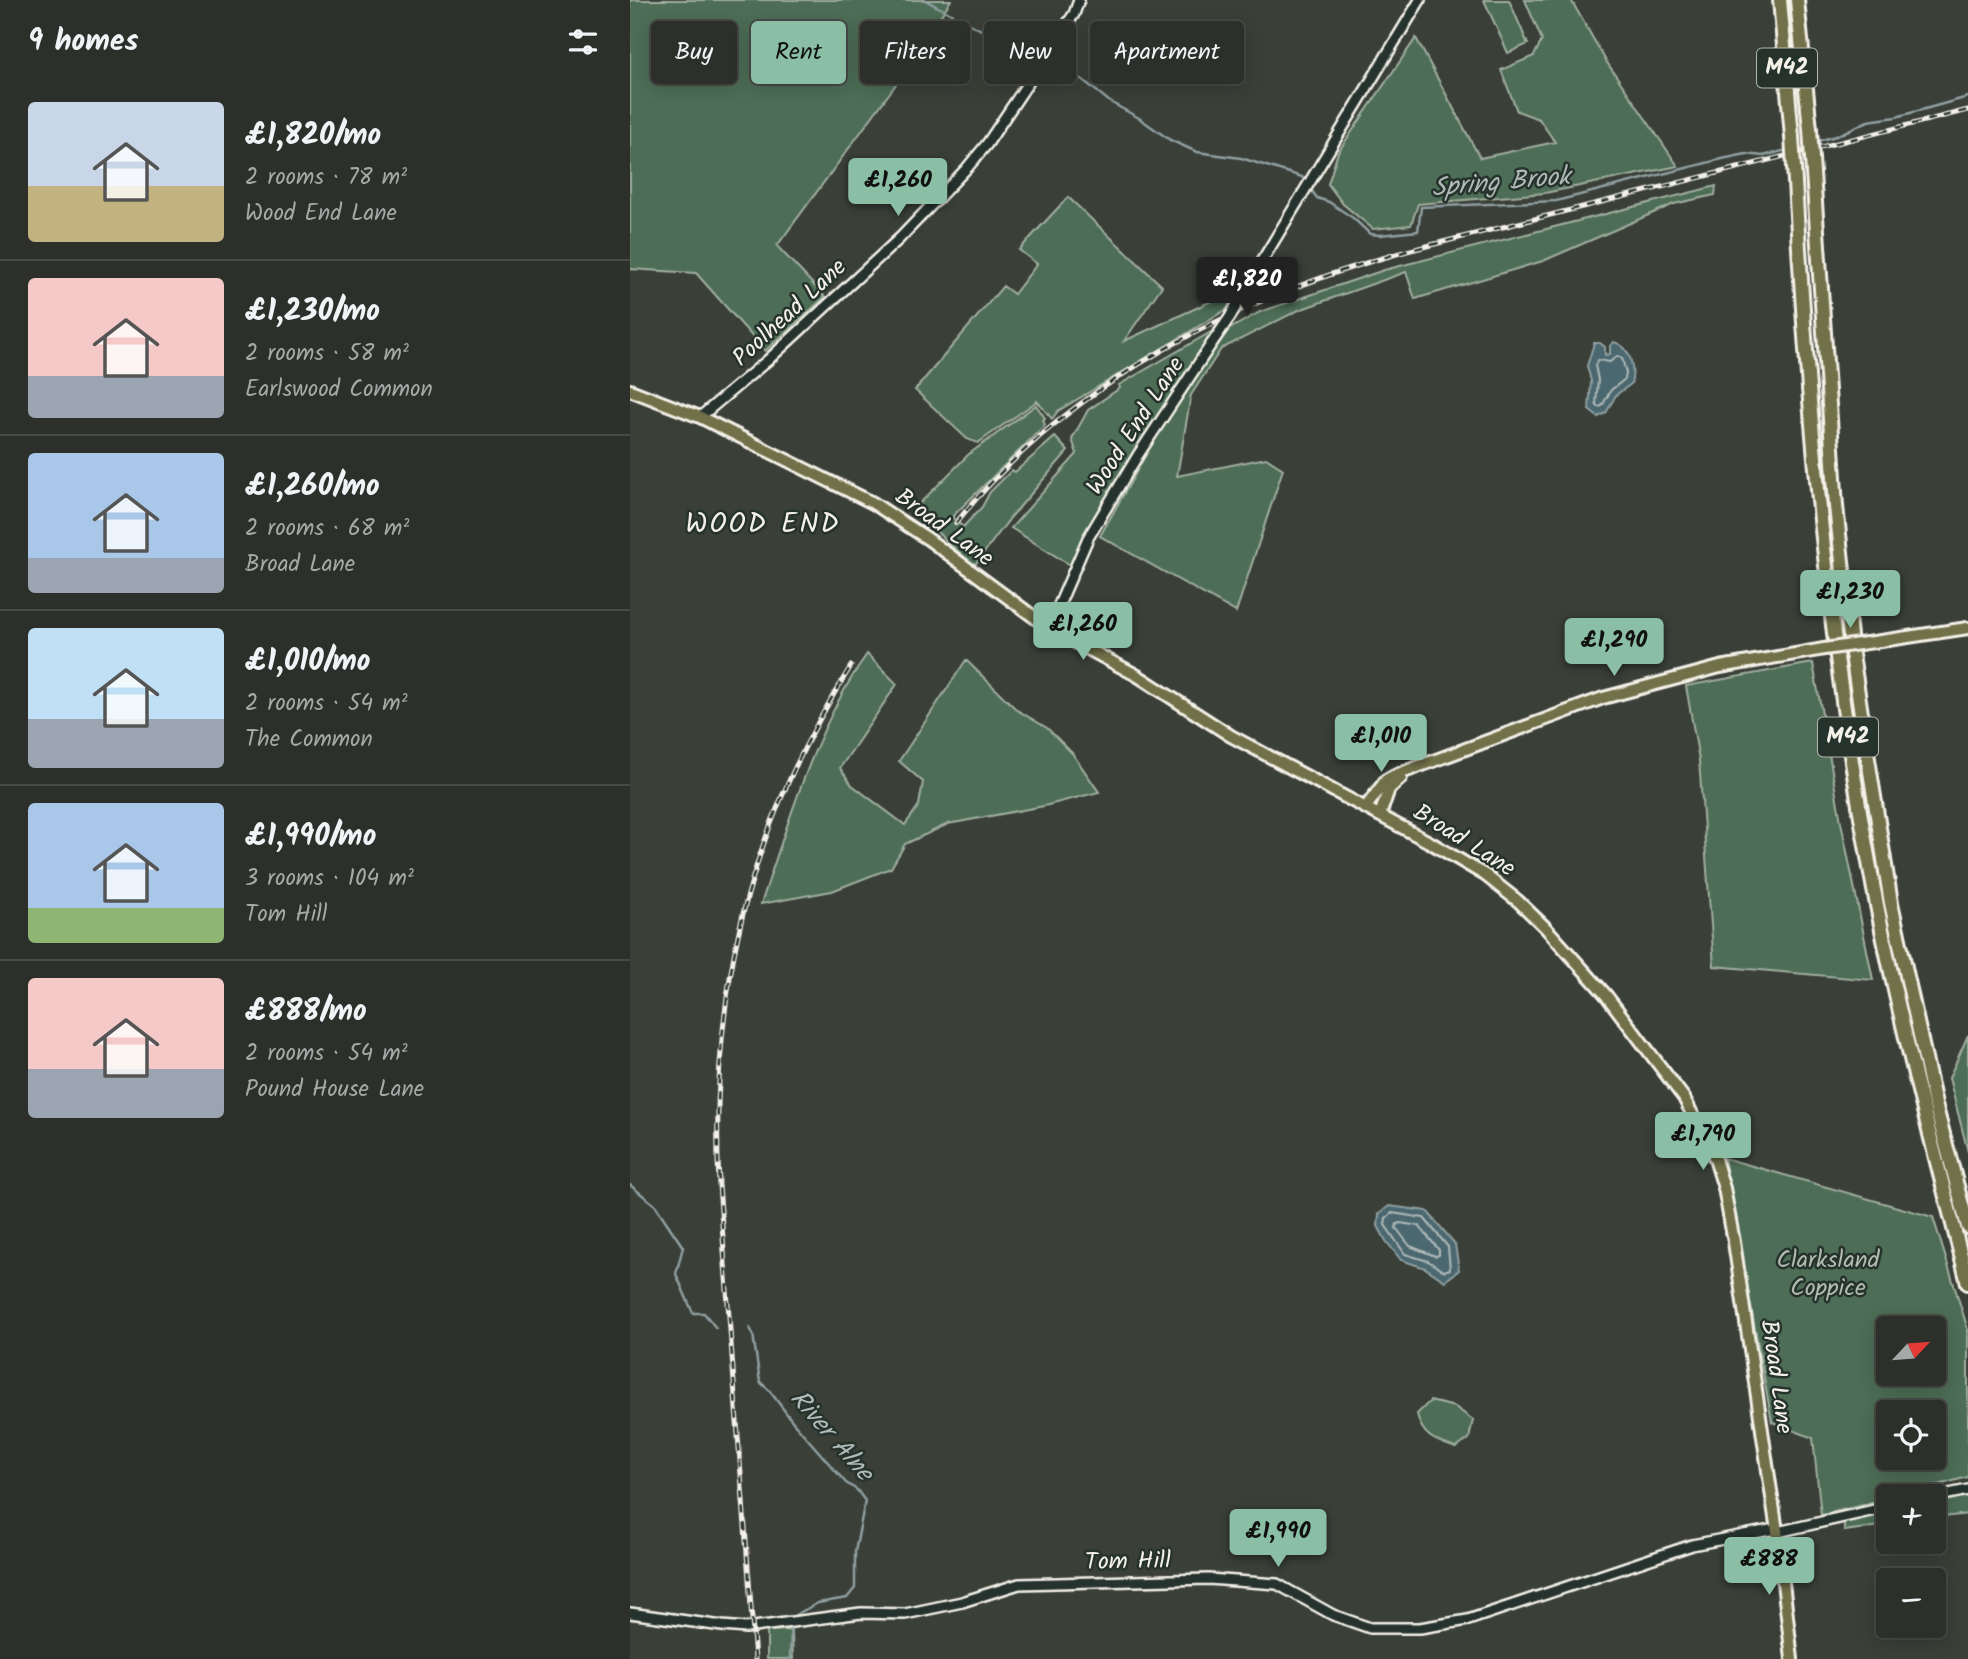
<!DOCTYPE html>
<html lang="en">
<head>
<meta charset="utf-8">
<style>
  body { margin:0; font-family:Kalam,sans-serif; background:#343732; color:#f1f3f6; height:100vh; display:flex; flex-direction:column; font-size:26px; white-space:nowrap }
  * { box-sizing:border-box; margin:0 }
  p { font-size:23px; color:#a6a9a8 }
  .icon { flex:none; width:38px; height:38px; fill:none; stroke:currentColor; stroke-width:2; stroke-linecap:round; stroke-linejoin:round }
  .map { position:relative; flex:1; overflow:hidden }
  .drawer { display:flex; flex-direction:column; background:#2c2f2a; width:630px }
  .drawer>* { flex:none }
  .hud { position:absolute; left:21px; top:21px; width:665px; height:63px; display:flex; gap:14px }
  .needle { width:46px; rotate:64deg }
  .buttons { position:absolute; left:1246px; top:1316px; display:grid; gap:14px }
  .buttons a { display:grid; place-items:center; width:70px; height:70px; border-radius:7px; background:#2c2f2a; box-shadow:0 4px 18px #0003,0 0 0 2px #484a47; font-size:35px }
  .price { position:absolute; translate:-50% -60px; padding:0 16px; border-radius:7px; background:#8abfa5; color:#111; font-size:23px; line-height:46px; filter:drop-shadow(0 2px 4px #0008) }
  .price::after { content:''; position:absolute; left:50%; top:42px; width:21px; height:16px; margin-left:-10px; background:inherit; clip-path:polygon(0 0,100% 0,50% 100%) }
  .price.current { background:#222; color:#fff }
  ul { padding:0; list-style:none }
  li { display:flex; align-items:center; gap:21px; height:175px; padding:0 28px }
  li+li { border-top:2px solid #484a47 }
  li span { display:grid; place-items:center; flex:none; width:196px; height:140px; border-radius:7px; color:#555 }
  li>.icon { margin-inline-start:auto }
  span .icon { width:84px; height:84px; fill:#fffc; stroke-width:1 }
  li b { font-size:30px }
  h2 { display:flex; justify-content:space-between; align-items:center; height:84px; padding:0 28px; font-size:30px }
  .pill { padding:0 24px; border-radius:7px; background:#2c2f2a; box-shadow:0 4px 18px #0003,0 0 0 2px #484a47; font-size:24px; line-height:63px }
  .pill.current { background:#8abfa5; color:#111 }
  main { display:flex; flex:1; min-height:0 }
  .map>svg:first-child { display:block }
  .green { fill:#4e6d57; stroke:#a1afa0; stroke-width:2; fill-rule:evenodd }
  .water { fill:#4b6871; stroke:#8f9fa1; stroke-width:2 }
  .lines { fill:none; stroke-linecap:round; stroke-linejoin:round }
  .shore { stroke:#b0bab8; stroke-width:2 }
  .stream { stroke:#8f9fa1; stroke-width:2.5 }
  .minor-casing { stroke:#f4f1e8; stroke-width:14 }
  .major-casing { stroke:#f4f1e8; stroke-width:16 }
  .highway-casing { stroke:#f4f1e8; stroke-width:18 }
  .minor { stroke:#26332d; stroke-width:9 }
  .major { stroke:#70704a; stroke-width:10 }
  .highway { stroke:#70704a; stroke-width:12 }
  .rail-casing { stroke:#f4f1e8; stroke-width:5 }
  .rail { stroke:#26332d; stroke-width:2.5; stroke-dasharray:8; stroke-linecap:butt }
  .minor-bridge-casing { stroke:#f4f1e8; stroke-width:14; stroke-linecap:butt }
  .major-bridge-casing { stroke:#f4f1e8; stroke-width:16; stroke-linecap:butt }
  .highway-bridge-casing { stroke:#f4f1e8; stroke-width:18; stroke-linecap:butt }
  .minor-bridge { stroke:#26332d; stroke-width:9 }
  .major-bridge { stroke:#70704a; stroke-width:10 }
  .highway-bridge { stroke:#70704a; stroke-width:12 }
  .labels { text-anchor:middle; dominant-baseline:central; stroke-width:5; stroke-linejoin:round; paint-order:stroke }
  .shield { fill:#26332d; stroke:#b6b8b0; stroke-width:2 }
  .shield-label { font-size:23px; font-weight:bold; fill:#f4f1e8 }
  .street-label { font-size:24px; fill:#f4f1e8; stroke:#26332d }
  .park-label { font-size:24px; fill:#b2bcae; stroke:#26332d }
  .water-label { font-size:26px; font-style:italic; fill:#b0bab8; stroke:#26332d }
  .quarter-label { font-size:28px; letter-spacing:2px; fill:#f4f1e8; stroke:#26332d }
</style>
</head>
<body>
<main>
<section class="drawer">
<h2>9 homes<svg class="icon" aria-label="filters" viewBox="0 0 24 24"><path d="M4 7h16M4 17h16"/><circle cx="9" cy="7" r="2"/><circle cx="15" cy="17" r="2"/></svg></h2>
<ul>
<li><span style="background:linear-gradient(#c9d6e8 60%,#c2b280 0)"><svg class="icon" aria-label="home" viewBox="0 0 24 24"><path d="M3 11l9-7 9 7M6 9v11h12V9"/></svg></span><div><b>£1,820/mo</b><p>2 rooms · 78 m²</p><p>Wood End Lane</p></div></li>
<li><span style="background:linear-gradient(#f6c9c9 70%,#9aa5b1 0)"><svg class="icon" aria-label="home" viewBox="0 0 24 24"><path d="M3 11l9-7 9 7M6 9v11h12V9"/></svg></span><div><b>£1,230/mo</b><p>2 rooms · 58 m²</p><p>Earlswood Common</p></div></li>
<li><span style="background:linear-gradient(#a9c7e8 75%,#9aa5b1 0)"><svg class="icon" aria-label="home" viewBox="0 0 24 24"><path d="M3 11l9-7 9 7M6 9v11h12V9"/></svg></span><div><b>£1,260/mo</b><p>2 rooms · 68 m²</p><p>Broad Lane</p></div></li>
<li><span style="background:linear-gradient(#bfe0f5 65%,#9aa5b1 0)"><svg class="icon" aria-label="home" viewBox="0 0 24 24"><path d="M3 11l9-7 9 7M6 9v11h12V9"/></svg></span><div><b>£1,010/mo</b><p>2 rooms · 54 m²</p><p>The Common</p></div></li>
<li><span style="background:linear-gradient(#a9c7e8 75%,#8fb573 0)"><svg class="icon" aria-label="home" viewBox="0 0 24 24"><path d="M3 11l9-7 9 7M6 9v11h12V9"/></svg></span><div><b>£1,990/mo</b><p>3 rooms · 104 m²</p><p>Tom Hill</p></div></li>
<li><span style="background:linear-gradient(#f6c9c9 65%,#9aa5b1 0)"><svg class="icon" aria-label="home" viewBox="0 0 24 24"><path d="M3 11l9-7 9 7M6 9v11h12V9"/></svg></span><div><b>£888/mo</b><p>2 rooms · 54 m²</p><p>Pound House Lane</p></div></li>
</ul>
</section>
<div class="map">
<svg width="1338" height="1659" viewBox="0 0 1338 1659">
  <rect width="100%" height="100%" fill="#3a3f38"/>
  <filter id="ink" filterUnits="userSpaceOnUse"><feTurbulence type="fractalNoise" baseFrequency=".0143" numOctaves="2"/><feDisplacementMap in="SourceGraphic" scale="14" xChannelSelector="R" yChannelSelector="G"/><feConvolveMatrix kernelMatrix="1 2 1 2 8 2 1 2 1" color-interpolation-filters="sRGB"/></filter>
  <g filter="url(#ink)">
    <path class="green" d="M0,0H321L264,87L147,246L195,297L135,351L66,273L0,269Z
      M854,0H879L898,44L878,53Z
      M895,0H941L976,61L1048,166L915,193L788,204L781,225L743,229L713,204L698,184L708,152L786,38L850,158L925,142L909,119L887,111L871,70L904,56L912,40Z
      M1086,186L1085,195L1044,204L913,261L785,299L776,272L669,310L591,349L561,395L547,476L636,458L653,469L606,612L470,536L539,414L579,350L598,330L630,312L754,270Z
      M438,197L532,286L494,341L608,289L597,309L428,411L422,419L407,401L348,443L337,439L285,390L373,286L384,294L407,264L389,250Z
      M586,329L487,479L440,565L381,528L447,454L442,439L458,410L490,388L489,385Z
      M406,405L415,418L413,420L415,425L322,517L333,527L352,507L360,492L382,470L385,472L425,437L438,451L381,517L344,566L309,534L299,521L283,510L339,454Z
      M237,654L267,684L210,768L222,785L275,825L289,805L293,782L269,761L336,660L387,710L417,728L442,753L469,792L414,806L318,824L275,844L261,868L202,891L131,904C159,820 186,726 237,654Z
      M1183,663L1211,822L1243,980L1084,966L1069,760L1056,686Z
      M1338,1035V1152L1319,1078Z
      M1094,1158L1303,1217L1338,1330V1477L1268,1496H1258V1499L1191,1515L1183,1438L1142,1422ZM1258,1328H1304V1374H1258ZM1258,1412H1304V1458H1258Z
      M800,1401L825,1407L843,1420L839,1439L826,1448C805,1441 792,1437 787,1414Z
      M1338,1495V1514L1304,1518V1502Z
      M1258,1512V1525L1214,1531V1521Z
      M158,1630L162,1634L163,1659H137V1631Z"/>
    <path class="water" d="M984,342C1001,346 1005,369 1001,384L986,395L976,413L968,417L959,410L961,381L957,366L964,343H970L975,347V355L980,354V346Z
      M759,1206L797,1211L825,1244L829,1270L815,1281L795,1268L771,1260L756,1241L748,1226L749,1214Z"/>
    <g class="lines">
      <path class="shore" d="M987,356L992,358L996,373L995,379L981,390L972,406L968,407L966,404L968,380L965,365L968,360L980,362Z
        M762,1213L794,1218L818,1247L820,1269L814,1271L798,1261L775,1254L755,1225L756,1218Z
        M770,1223L789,1226L809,1250V1255L805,1256L780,1246L766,1228L767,1224Z"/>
      <path class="stream" d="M295,0L402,57
        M420,66L438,71L453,80L480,102L509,118L540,140L567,152L611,158L672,177L687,198L699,202L723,218L740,234L750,235L788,231L791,207L926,201L1092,159L1116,154L1133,156L1157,150
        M1184,142L1206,136L1238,121L1266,117L1338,97
        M0,1185L25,1205L53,1247L46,1274L63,1313H74L86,1328
        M120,1328L123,1334L130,1382L139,1390L163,1422L216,1483L227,1490L235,1501L225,1552V1588L217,1598L188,1603L165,1615
        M160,1659L161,1629"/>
      <g class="minor-casing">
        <path id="minor" d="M624,274L790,0
          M70,417L138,360L270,238L337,168L357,144L444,14L449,0
          M419,628L458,538L508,455L582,343
          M1304,1497L1338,1490
          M0,1613L92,1626L116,1628L231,1613L275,1614L332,1602L389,1584L578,1579L647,1584L703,1615L740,1628H790L838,1620L1062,1545L1140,1530L1152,1531L1258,1507"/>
      </g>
      <g class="major-casing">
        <path id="major" d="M0,390L70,417L243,503L298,539L419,628L508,676L601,736L801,843L855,875L888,901L915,927L976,995L1054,1098L1085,1159L1094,1188L1104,1242L1147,1531L1162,1659
          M1251,641L1338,628
          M736,807L756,780L763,776L973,698L1090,667L1194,649
          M750,815L759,789L771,778"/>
      </g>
      <g class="highway-casing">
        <path id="highway" d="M1150,0L1162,137
          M1167,0L1180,129
          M1183,173L1206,506L1222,654L1235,740L1261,903L1305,1104L1338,1227
          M1165,182C1178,412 1198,641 1240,868C1265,1007 1303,1145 1338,1283"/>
      </g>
      <use href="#minor" class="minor"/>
      <use href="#major" class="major"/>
      <use href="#highway" class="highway"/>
      <g class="rail-casing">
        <path id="rail" d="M326,523C438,383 607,297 777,251L1338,110
          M125,1659L89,1185C82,1046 102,902 162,774C179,737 199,701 221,666"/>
      </g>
      <use href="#rail" class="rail"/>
      <g class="minor-bridge-casing">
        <path id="minor-bridge" d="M582,343L600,317L624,274"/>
      </g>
      <g class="major-bridge-casing">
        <path id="major-bridge" d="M1194,649L1251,641"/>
      </g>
      <g class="highway-bridge-casing">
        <path id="highway-bridge" d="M1180,129L1183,173
          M1162,137L1165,182"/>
      </g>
      <use href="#minor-bridge" class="minor-bridge"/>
      <use href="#major-bridge" class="major-bridge"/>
      <use href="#highway-bridge" class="highway-bridge"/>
    </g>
  </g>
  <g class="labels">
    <g class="shield">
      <rect x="1127" y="48.5" width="60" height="39" rx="5"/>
      <rect x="1188" y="717.5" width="60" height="39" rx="5"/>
    </g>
    <g class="shield-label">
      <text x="1157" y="68">M42</text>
      <text x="1218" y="737">M42</text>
    </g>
    <g class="street-label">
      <text transform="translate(160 313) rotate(-43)">Poolhead Lane</text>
      <text transform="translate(506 426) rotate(-57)">Wood End Lane</text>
      <text transform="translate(314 528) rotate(36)">Broad Lane</text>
      <text transform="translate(834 841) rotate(32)">Broad Lane</text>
      <text transform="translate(1146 1377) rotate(82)">Broad Lane</text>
      <text transform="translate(498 1562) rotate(-1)">Tom Hill</text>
    </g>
    <g class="park-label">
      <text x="1198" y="1260">Clarksland<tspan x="1198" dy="28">Coppice</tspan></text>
    </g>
    <g class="water-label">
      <text transform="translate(871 183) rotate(-5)">Spring Brook</text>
      <text transform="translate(201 1436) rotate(49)">River Alne</text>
    </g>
    <g class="quarter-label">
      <text x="133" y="524">WOOD END</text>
    </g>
  </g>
</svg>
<div class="buttons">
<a><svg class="needle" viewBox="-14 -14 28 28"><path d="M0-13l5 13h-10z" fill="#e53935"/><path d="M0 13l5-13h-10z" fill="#a6a9a8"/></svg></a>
<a><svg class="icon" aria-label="locate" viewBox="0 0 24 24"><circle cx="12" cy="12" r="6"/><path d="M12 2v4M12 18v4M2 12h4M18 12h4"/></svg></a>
<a>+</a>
<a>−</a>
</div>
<b class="price" style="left:268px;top:218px">£1,260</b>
<b class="price current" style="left:617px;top:317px">£1,820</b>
<b class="price" style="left:1220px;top:630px">£1,230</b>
<b class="price" style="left:453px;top:662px">£1,260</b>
<b class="price" style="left:984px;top:678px">£1,290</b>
<b class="price" style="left:751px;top:774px">£1,010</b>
<b class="price" style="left:1073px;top:1172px">£1,790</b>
<b class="price" style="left:648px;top:1569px">£1,990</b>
<b class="price" style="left:1139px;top:1597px">£888</b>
<div class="hud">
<a class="pill">Buy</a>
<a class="pill current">Rent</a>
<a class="pill">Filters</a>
<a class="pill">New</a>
<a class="pill">Apartment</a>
</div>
</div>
</main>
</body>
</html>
